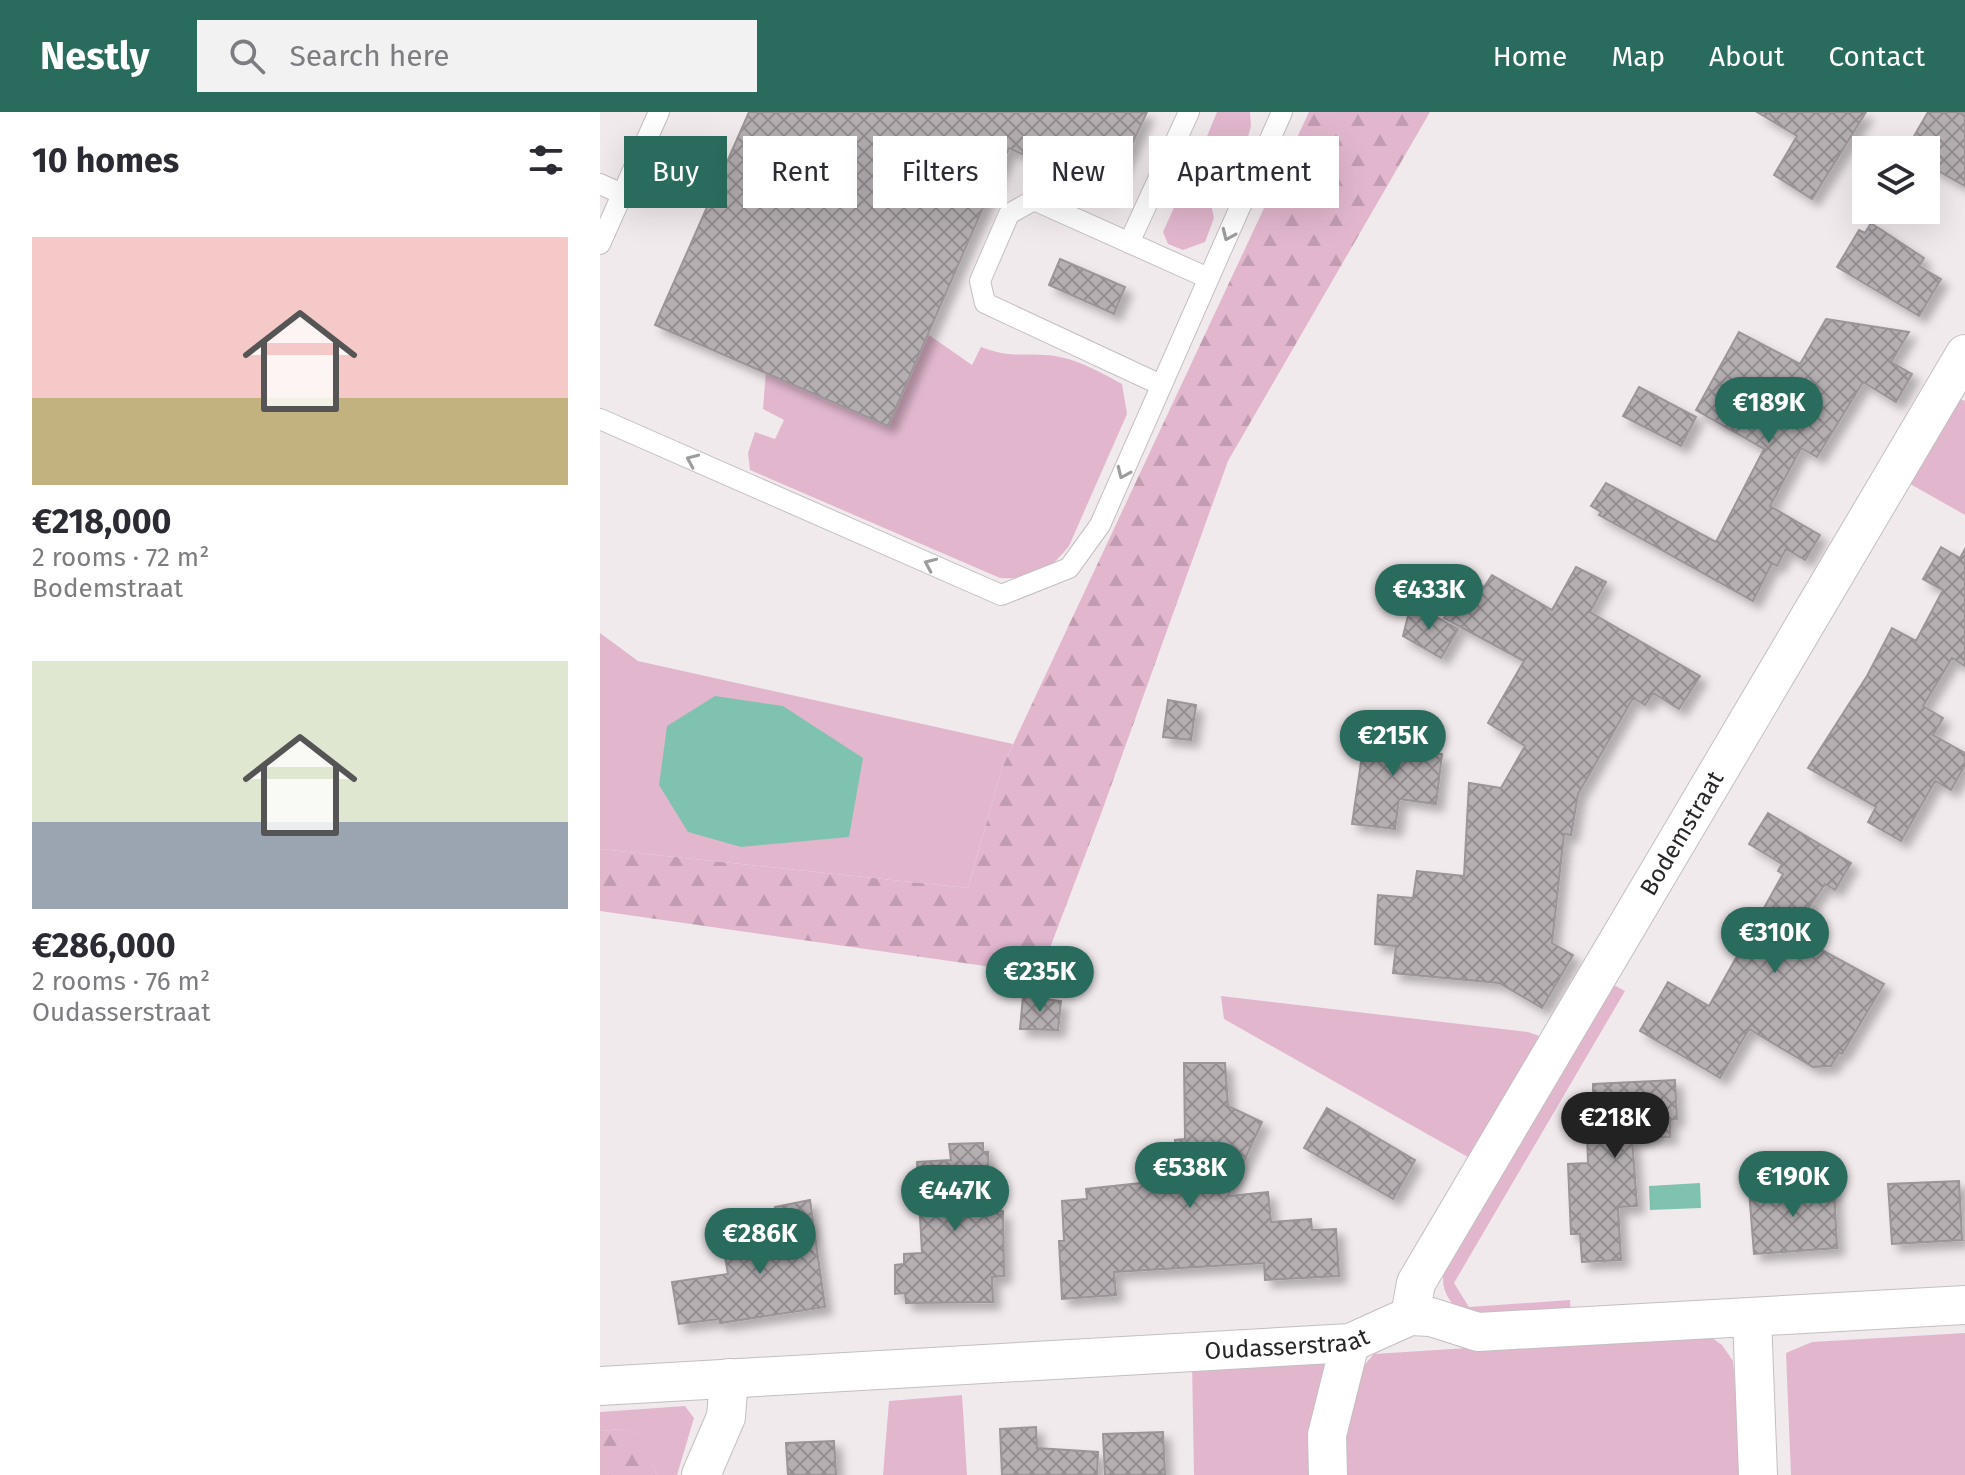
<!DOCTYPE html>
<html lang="en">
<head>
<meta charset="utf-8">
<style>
  body { margin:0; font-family:"Fira Sans",sans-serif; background:#f2f2f3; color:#2b2b33; height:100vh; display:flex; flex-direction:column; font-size:30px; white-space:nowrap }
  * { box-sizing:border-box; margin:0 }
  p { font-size:26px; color:#7c7c81 }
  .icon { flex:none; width:44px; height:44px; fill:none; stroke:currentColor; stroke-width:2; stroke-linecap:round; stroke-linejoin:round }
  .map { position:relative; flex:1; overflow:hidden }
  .side { display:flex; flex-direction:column; background:#fff; width:600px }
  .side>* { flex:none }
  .top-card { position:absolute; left:24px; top:24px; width:760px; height:72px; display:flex; gap:16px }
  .buttons { position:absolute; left:1252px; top:24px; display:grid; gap:16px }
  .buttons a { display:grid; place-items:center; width:88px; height:88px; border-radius:0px; background:#fff; box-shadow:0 8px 32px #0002; font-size:40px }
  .price { position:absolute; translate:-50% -68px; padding:0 18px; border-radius:28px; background:#296b5c; color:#fff; font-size:26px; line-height:52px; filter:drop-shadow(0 2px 4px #0008) }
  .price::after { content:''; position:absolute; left:50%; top:48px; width:24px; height:18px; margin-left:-12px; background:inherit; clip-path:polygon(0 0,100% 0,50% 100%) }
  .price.active { background:#222; color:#fff }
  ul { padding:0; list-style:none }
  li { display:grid; align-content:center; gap:16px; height:424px; padding:0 32px }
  li span { display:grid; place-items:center; height:248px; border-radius:0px; color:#555 }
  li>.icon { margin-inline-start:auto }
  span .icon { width:144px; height:144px; fill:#fffc; stroke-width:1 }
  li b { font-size:34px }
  h2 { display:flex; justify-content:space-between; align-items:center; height:96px; padding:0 32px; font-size:34px }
  .pill { padding:0 28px; border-radius:0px; background:#fff; box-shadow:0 8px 32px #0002; font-size:28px; line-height:72px }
  .pill.active { background:#296b5c; color:#fff }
  header { display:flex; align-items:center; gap:48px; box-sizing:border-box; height:112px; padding:0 40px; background:#296b5c; color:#fff }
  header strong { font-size:38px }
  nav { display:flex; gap:44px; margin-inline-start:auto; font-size:28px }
  .search { width:560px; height:72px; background:#f2f2f3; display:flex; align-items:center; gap:20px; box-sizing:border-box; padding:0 28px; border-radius:0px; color:#7c7c81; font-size:30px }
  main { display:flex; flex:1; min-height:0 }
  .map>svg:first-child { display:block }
  .green { fill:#e2b7ce }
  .forest { fill:url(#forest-firs) }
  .water { fill:#80c2b0 }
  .building { fill:url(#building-cross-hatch); stroke:#9b9598; stroke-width:2; filter:url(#shadow) }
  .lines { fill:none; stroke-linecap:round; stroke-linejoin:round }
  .service-casing { stroke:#c4bec1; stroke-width:22 }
  .minor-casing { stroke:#c4bec1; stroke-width:40 }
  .service { stroke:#fff; stroke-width:20 }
  .minor { stroke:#fff; stroke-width:38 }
  .oneway { stroke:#9e9d9d }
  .labels { text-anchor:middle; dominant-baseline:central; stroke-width:7; stroke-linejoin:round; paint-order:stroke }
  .street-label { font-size:24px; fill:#282526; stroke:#fff }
</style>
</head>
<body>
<header>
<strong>Nestly</strong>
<div class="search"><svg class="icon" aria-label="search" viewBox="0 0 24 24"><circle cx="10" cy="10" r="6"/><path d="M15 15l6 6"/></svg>Search here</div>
<nav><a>Home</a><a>Map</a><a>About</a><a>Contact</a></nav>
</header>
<main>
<section class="side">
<h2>10 homes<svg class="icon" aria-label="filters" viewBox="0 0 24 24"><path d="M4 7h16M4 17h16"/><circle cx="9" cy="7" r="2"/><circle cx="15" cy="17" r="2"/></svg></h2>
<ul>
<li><span style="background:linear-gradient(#f6c9c9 65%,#c2b280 0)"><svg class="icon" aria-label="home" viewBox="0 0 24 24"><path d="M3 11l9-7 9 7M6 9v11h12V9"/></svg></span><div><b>€218,000</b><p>2 rooms · 72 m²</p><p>Bodemstraat</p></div></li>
<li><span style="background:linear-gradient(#dfe7d0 65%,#9aa5b1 0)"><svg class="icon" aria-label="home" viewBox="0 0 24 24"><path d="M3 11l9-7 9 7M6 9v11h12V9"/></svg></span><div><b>€286,000</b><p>2 rooms · 76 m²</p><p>Oudasserstraat</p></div></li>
</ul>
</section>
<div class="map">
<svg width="1365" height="1363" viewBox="0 0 1365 1363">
  <defs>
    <pattern id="forest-firs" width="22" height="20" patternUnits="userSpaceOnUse" patternTransform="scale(2)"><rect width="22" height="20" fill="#e2b7ce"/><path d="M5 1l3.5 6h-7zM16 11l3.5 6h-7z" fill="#c29db1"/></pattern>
    <pattern id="building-cross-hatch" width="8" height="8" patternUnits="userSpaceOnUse" patternTransform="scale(2)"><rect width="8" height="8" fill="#b5afb2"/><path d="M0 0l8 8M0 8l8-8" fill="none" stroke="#938e91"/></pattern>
    <filter id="shadow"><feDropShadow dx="7" dy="7" stdDeviation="4" flood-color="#0004"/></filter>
  </defs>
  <rect width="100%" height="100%" fill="#f1eaed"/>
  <path class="green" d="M617,0H650L651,14L644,39L629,50L608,43L603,34Z
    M595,73L609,82L614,106L605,130L583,138L568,132L563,120L582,78Z
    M326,221L372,253L381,235C412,246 414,241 444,243C473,244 498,259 522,272L527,302L469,434C448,460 434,468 400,466L150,358L148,341L155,320L175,327L184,308L163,297L166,258Z
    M1354,284L1365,289V403L1305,369Z
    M0,521L38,549L413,632L402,656L368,776L0,737Z
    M1010,871L1025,879L854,1171L869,1195L970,1188L971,1201L866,1205C847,1188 839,1177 845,1152Z
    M621,884L928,920L945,926L873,1048L624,907Z
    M1105,1221L1122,1233L1133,1249L1142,1363H744C744,1322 743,1273 774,1242Z
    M1365,1221V1363H1191L1186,1241L1212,1230Z
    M730,1249L716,1363H594L592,1251Z
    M362,1283L367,1363H283L289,1289Z
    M85,1294L94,1306L77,1363H58L39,1323L22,1317L0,1319V1300Z"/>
  <path class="forest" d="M709,0H830L628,349L502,699L440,862L0,799V737L368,776L402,656Z
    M22,1317L40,1323L58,1363H0V1319Z"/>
  <path class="water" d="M115,584L183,594L263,646L249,725L141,735L88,720L59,673L67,614Z
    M1100,1071L1101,1096L1050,1098L1049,1074Z"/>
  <path class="building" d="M149,0H547L509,82L409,36L288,314L55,213Z
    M1157,0H1266L1212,87L1174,63L1197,24Z
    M1328,0H1365V74L1326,52V38H1306Z
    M1271,111L1324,146L1319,154L1341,167L1319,204L1237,155L1259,118L1265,121Z
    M460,147L525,175L514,202L449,173Z
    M1226,207L1309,220L1291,250L1312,262L1296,290L1263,270L1217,345L1201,336L1170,394L1220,423L1205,448L1186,437L1177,454L1172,451L1153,489L999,403L1001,400L991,394L1006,371L1116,430L1164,337L1096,298L1139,220L1200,252Z
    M1039,275L1096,305L1081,334L1023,304Z
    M1341,435L1360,446L1365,437V554L1352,546L1323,594L1343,606L1333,623L1365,641V653L1351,678L1335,669L1301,729L1268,710L1276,695L1208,656L1267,564L1292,516L1316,529L1343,478L1323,467Z
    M976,455L1006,470L990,500L1100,564L1079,597L1053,581L1045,593L1033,586L978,682L971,723L964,722L952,831L973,843L942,896L899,871L793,861L796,834L775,832L778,783L813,786L817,759L864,764L869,671L901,676L925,634L888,611L924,549L844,506L866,465L884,475L892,463L952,498Z
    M819,495L858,517L841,546L803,524L810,496L816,499Z
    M568,588L596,593L591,628L563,625Z
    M766,616L806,621L803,636L842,642L836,692L799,687L795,717L752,712Z
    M1168,701L1251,751L1235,778L1225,772L1191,821L1284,872L1242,942L1239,940L1231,954L1213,955L1149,917L1120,966L1040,919L1068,870L1109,894L1183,762L1178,759L1182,752L1149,732Z
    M423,884L461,889L458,918L420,917Z
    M584,951H625L628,994L662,1010L628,1084L668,1080L671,1110L711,1107L712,1118L736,1117L739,1164L665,1168L664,1151L514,1160L516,1183L462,1187L459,1129H464L462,1089L487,1087L486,1077L578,1067L575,1028L585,1027Z
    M1075,968L1077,1007L1070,1008V1025L1032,1026L1037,1094L1018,1095L1021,1148L982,1150L980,1122H971L968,1052L988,1051L986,997H993V972Z
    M727,996L815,1048L793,1087L704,1036Z
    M383,1031V1040H388L390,1100L403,1099L404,1164L392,1165L393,1190L306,1191L305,1181L295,1182V1153L304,1152V1142L322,1141L317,1050L351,1048L349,1032Z
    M1359,1069L1362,1128L1292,1132L1288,1072Z
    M1234,1074L1237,1136L1154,1142L1149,1078Z
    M210,1088L225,1195L120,1211L119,1207L79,1212L72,1170L128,1162L124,1139L179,1130L175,1095Z
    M436,1315L437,1336L498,1340L497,1363H402L400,1317Z
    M563,1320L565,1363H505L503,1322Z
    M234,1329L236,1363H188L186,1331Z"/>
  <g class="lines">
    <g class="service-casing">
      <path id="service" d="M569,44L646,80
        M0,72L22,82
        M529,131L589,0
        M0,132L59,0
        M561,273L385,191L380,169L409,102L434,88L608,166
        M0,307L401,483L469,456L500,413L682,0"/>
    </g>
    <g class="minor-casing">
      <g id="minor">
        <path id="s1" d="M810,1204L816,1171L1365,242"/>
        <path d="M1152,1205L1158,1363"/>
        <path id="s2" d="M0,1274L750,1231L810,1204L831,1205L878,1220L1365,1193"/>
        <path d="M101,1363L126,1305L129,1266"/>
        <path d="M728,1363L727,1323L750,1231"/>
      </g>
    </g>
    <use href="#service" class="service"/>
    <use href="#minor" class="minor"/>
  </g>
  <defs><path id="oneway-chevron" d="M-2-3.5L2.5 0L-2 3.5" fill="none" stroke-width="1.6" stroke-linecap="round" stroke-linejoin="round" transform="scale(2)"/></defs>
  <g class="oneway">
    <use href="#oneway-chevron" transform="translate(628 123) rotate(114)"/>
    <use href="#oneway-chevron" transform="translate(92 348) rotate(-156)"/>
    <use href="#oneway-chevron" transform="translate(523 361) rotate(114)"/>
    <use href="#oneway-chevron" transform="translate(330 452) rotate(-156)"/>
  </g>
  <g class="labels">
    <g class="street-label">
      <text stroke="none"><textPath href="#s1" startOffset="556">Bodemstraat</textPath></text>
      <text stroke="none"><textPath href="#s2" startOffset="688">Oudasserstraat</textPath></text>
    </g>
  </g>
</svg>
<div class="buttons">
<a><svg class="icon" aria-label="layers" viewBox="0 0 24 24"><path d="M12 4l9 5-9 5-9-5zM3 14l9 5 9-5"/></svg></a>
</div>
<b class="price" style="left:1169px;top:333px">€189K</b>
<b class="price" style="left:829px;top:520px">€433K</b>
<b class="price" style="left:793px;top:666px">€215K</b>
<b class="price" style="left:1175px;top:863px">€310K</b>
<b class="price" style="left:440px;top:902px">€235K</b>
<b class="price active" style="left:1015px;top:1048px">€218K</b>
<b class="price" style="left:590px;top:1098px">€538K</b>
<b class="price" style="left:1193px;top:1107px">€190K</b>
<b class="price" style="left:355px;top:1121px">€447K</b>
<b class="price" style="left:160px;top:1164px">€286K</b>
<div class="top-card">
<a class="pill active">Buy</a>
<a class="pill">Rent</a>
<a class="pill">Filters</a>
<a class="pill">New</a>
<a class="pill">Apartment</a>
</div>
</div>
</main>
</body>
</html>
